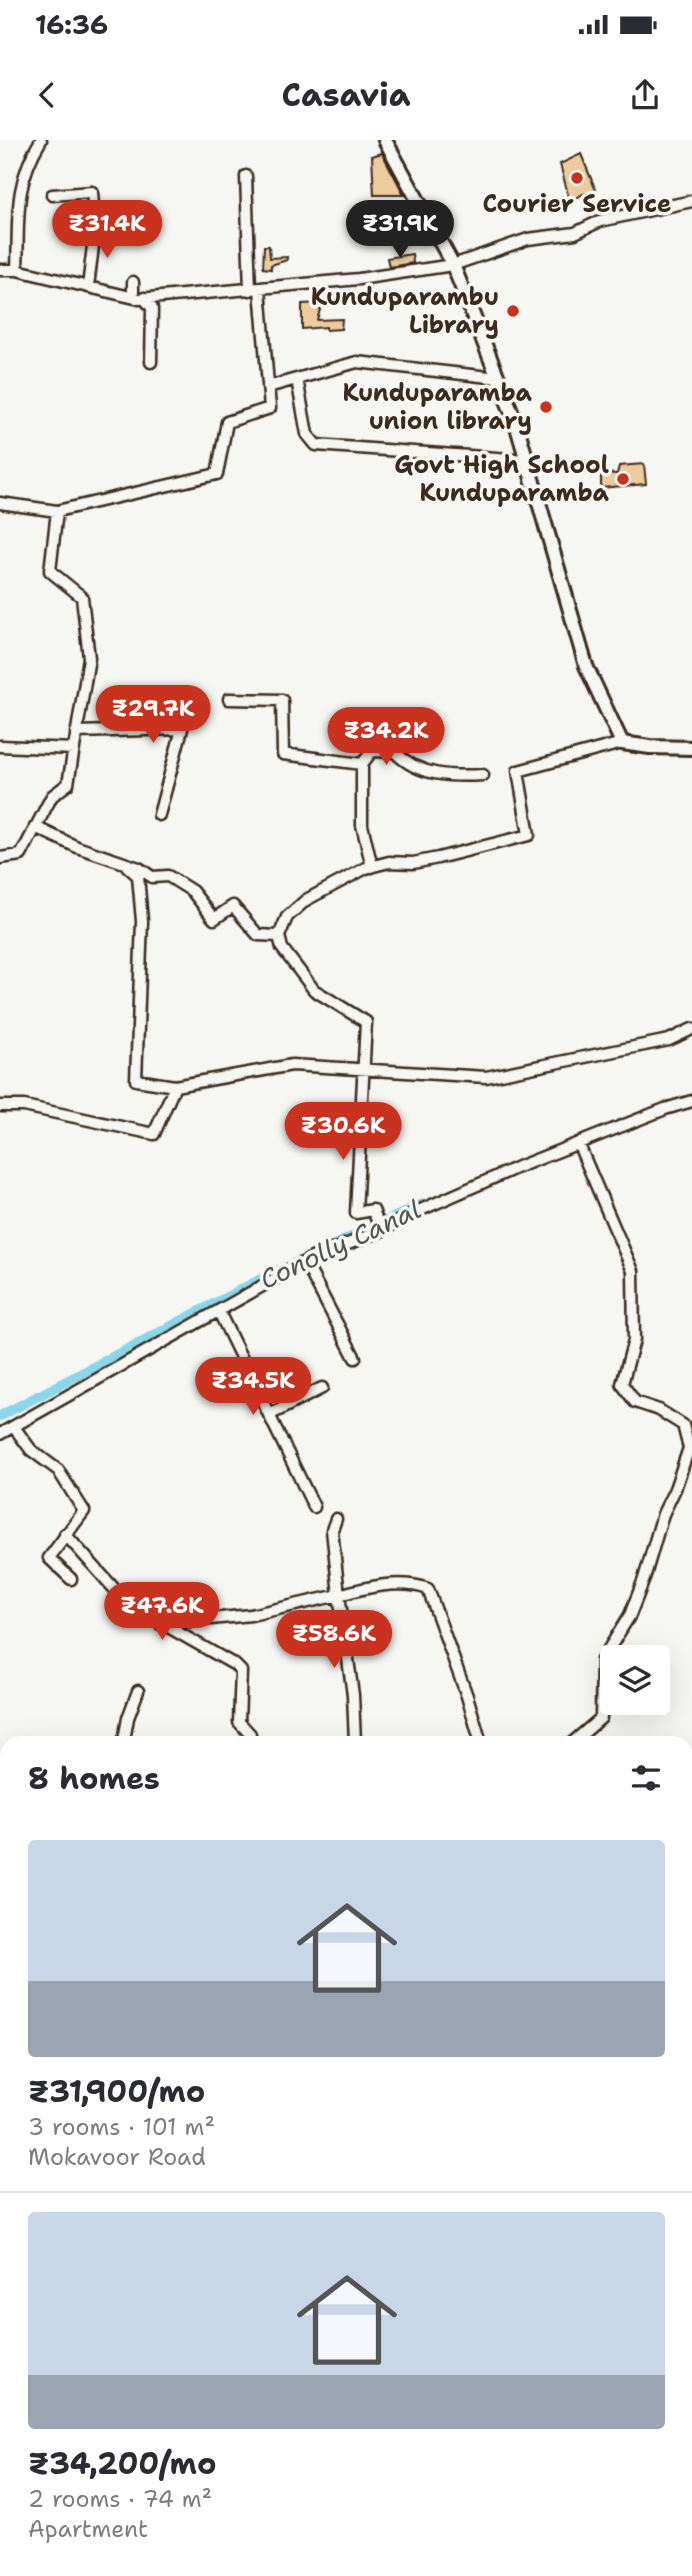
<!DOCTYPE html>
<html lang="en">
<head>
<meta charset="utf-8">
<style>
  body { margin:0; font-family:"Shantell Sans",sans-serif; background:#f2f2f3; color:#2b2b33; height:100vh; display:flex; flex-direction:column; font-size:26px; white-space:nowrap }
  * { box-sizing:border-box; margin:0 }
  p { font-size:23px; color:#7c7c81 }
  .icon { flex:none; width:38px; height:38px; fill:none; stroke:currentColor; stroke-width:2; stroke-linecap:round; stroke-linejoin:round }
  .map { position:relative; flex:1; overflow:hidden }
  .panel { position:absolute; left:0px; top:1596px; width:693px; height:840px; display:flex; flex-direction:column; background:#fff; border-radius:21px 21px 0 0; box-shadow:0 7px 28px #0002 }
  .panel>* { flex:none }
  .tools { position:absolute; left:600px; top:1505px; display:grid; gap:14px }
  .tools a { display:grid; place-items:center; width:70px; height:70px; border-radius:7px; background:#fff; box-shadow:0 7px 28px #0002; font-size:35px }
  .price { position:absolute; translate:-50% -60px; padding:0 16px; border-radius:24px; background:#c8321e; color:#fff; font-size:23px; line-height:46px; filter:drop-shadow(0 2px 4px #0008) }
  .price::after { content:''; position:absolute; left:50%; top:42px; width:21px; height:16px; margin-left:-10px; background:inherit; clip-path:polygon(0 0,100% 0,50% 100%) }
  .price.active { background:#222; color:#fff }
  ul { padding:0; list-style:none }
  li { display:grid; align-content:center; gap:14px; height:371px; padding:0 28px }
  li+li { border-top:2px solid #e1e1e2 }
  li span { display:grid; place-items:center; height:217px; border-radius:7px; color:#555 }
  li>.icon { margin-inline-start:auto }
  span .icon { width:126px; height:126px; fill:#fffc; stroke-width:1 }
  li b { font-size:30px }
  h2 { display:flex; justify-content:space-between; align-items:center; height:84px; padding:0 28px; font-size:30px }
  .status { display:flex; justify-content:space-between; align-items:center; height:49px; padding:0 35px; background:#fff; direction:ltr }
  .status svg { height:19px; fill:currentColor }
  header { display:flex; justify-content:space-between; align-items:center; height:91px; padding:0 28px; background:#fff; font-size:32px; font-weight:700 }
  .map>svg:first-child { display:block }
  .lines { fill:none; stroke-linecap:round; stroke-linejoin:round }
  .stream { stroke:#6a9198; stroke-width:2.5 }
  .canal { stroke:#8ad6ea; stroke-width:10 }
  .building { fill:#eecb9f; stroke:#3b2a1e; stroke-width:2 }
  .minor-casing { stroke:#3b2a1e; stroke-width:15 }
  .major-casing { stroke:#3b2a1e; stroke-width:18 }
  .minor { stroke:#f6f6f2; stroke-width:10 }
  .major { stroke:#f6f6f2; stroke-width:12 }
  .poi-dot { fill:#c8321e; stroke:#f6f6f2; stroke-width:2.5 }
  .labels { text-anchor:middle; dominant-baseline:central; stroke-width:7; stroke-linejoin:round; paint-order:stroke }
  .poi-label { font-size:24px; font-weight:bold; fill:#3b2a1e; stroke:#f6f6f2; text-anchor:end }
  .water-label { font-size:26px; font-style:italic; fill:#4f5551; stroke:#f6f6f2 }
</style>
</head>
<body>
<div class="status"><b>16:36</b><svg viewBox="0 0 49 12"><path d="M0 12V9h3v3zM5 12V6h3v6zM10 12V3h3v9zM15 12V0h3v12zM26 1h20v11H26zM47 4h2v5h-2z"/></svg></div>
<header><svg class="icon" aria-label="back" viewBox="0 0 24 24"><path d="M15 5l-7 7 7 7"/></svg>Casavia<svg class="icon" aria-label="share" viewBox="0 0 24 24"><path d="M12 15V3M7 8l5-5 5 5M5 13v7h14v-7"/></svg></header>
<div class="map">
<svg width="692" height="2436" viewBox="0 0 692 2436">
  <rect width="100%" height="100%" fill="#f6f6f2"/>
  <filter id="ink" filterUnits="userSpaceOnUse"><feTurbulence type="fractalNoise" baseFrequency=".0143" numOctaves="2"/><feDisplacementMap in="SourceGraphic" scale="14" xChannelSelector="R" yChannelSelector="G"/><feConvolveMatrix kernelMatrix="1 2 1 2 8 2 1 2 1" color-interpolation-filters="sRGB"/></filter>
  <g filter="url(#ink)">
    <g class="lines">
      <path class="stream" d="M152,2429L158,2436"/>
      <path class="canal" d="M0,1276L265,1137L423,1064"/>
    </g>
    <path class="building" d="M382,13L399,45L404,55H374L372,16Z
      M581,14L597,53L583,54L570,62L560,24Z
      M264,106H269L270,118L287,117V120L271,125V129L263,128Z
      M412,114L413,123L389,127L387,118Z
      M322,163L317,180L342,179L341,189L326,190V187L302,189V164Z
      M644,324L646,344L601,348V333L617,334L619,326Z"/>
    <g class="lines">
      <g class="minor-casing">
        <path id="minor" d="M246,36L250,150
          M52,55L92,52L95,89L88,147
          M0,130H17L139,159L359,139L453,125L528,99L575,93L600,81L692,61
          M17,130C19,80 13,45 41,0
          M133,157V142
          M144,158L152,168L151,222
          M297,239L307,294L316,305L526,320
          M268,247L357,222L498,238
          M0,363L57,371
          M229,559L282,560L283,614L362,624
          M76,592L182,589L159,675
          M0,606L74,609
          M35,687L77,707L139,728L152,737L168,736L192,751L214,779L233,766L258,795L279,796L282,808L314,850L366,882L356,1073L373,1070L381,1091
          M0,718L21,715L52,656L68,644L89,518L82,457L50,431L57,371L217,334L227,282L270,268L260,149
          M127,726L138,736L142,781L136,940L175,946
          M372,727L362,685V624L372,611L395,612C418,636 451,637 483,635
          M279,796L287,777L306,760L366,728L389,722L413,723L438,718L529,695L518,631L622,603
          M0,966H24L154,994L175,946L292,925L486,937L669,900L692,889
          M305,1122L355,1218
          M219,1172L314,1367
          M269,1275L322,1248
          M14,1287L31,1310L58,1330L84,1371L49,1418L71,1439
          M0,1294L312,1118L381,1091L416,1072L518,1027L665,969L692,961
          M336,1379L332,1390L339,1455C367,1447 400,1439 428,1449L467,1556L481,1603
          M65,1394L128,1464L235,1525L241,1531L239,1582L250,1594L249,1603
          M160,1484L251,1475L339,1455L353,1555L355,1603
          M131,1603L124,1600L128,1578L138,1551
          M572,1603L601,1578L602,1520L630,1475L644,1439L663,1374L675,1349L689,1308L683,1285L659,1270L635,1262L622,1244L634,1200L633,1131L578,1003
          M686,1674L692,1666
          M686,1687L692,1701
          M0,1952L3,1946L7,1948
          M686,2049H692
          M686,2291H692
          M683,2429L686,2436"/>
      </g>
      <g class="major-casing">
        <path id="major" d="M385,0L453,125L516,283L586,526L622,603L650,607L692,608"/>
      </g>
      <use href="#minor" class="minor"/>
      <use href="#major" class="major"/>
    </g>
  </g>
  <g class="poi-dot">
    <circle cx="577" cy="38" r="7"/>
    <circle cx="513" cy="171" r="7"/>
    <circle cx="546" cy="267" r="7"/>
    <circle cx="623" cy="339" r="7"/>
  </g>
  <g class="labels">
    <g class="poi-label">
      <text x="577" y="64" text-anchor="middle">Courier Service</text>
      <text x="499" y="157">Kunduparambu<tspan x="499" dy="28">Library</tspan></text>
      <text x="532" y="253">Kunduparamba<tspan x="532" dy="28">union library</tspan></text>
      <text x="609" y="325">Govt High School<tspan x="609" dy="28">Kunduparamba</tspan></text>
    </g>
    <g class="water-label">
      <text transform="translate(340 1104) rotate(-25)">Conolly Canal</text>
    </g>
  </g>
</svg>
<div class="tools">
<a><svg class="icon" aria-label="layers" viewBox="0 0 24 24"><path d="M12 4l9 5-9 5-9-5zM3 14l9 5 9-5"/></svg></a>
</div>
<b class="price" style="left:107px;top:120px">₹31.4K</b>
<b class="price active" style="left:400px;top:120px">₹31.9K</b>
<b class="price" style="left:153px;top:605px">₹29.7K</b>
<b class="price" style="left:386px;top:627px">₹34.2K</b>
<b class="price" style="left:343px;top:1022px">₹30.6K</b>
<b class="price" style="left:253px;top:1277px">₹34.5K</b>
<b class="price" style="left:162px;top:1502px">₹47.6K</b>
<b class="price" style="left:334px;top:1530px">₹58.6K</b>
<section class="panel">
<h2>8 homes<svg class="icon" aria-label="filters" viewBox="0 0 24 24"><path d="M4 7h16M4 17h16"/><circle cx="9" cy="7" r="2"/><circle cx="15" cy="17" r="2"/></svg></h2>
<ul>
<li><span style="background:linear-gradient(#c9d6e8 65%,#9aa5b1 0)"><svg class="icon" aria-label="home" viewBox="0 0 24 24"><path d="M3 11l9-7 9 7M6 9v11h12V9"/></svg></span><div><b>₹31,900/mo</b><p>3 rooms · 101 m²</p><p>Mokavoor Road</p></div></li>
<li><span style="background:linear-gradient(#c9d6e8 75%,#9aa5b1 0)"><svg class="icon" aria-label="home" viewBox="0 0 24 24"><path d="M3 11l9-7 9 7M6 9v11h12V9"/></svg></span><div><b>₹34,200/mo</b><p>2 rooms · 74 m²</p><p>Apartment</p></div></li>
</ul>
</section>
</div>
</body>
</html>
